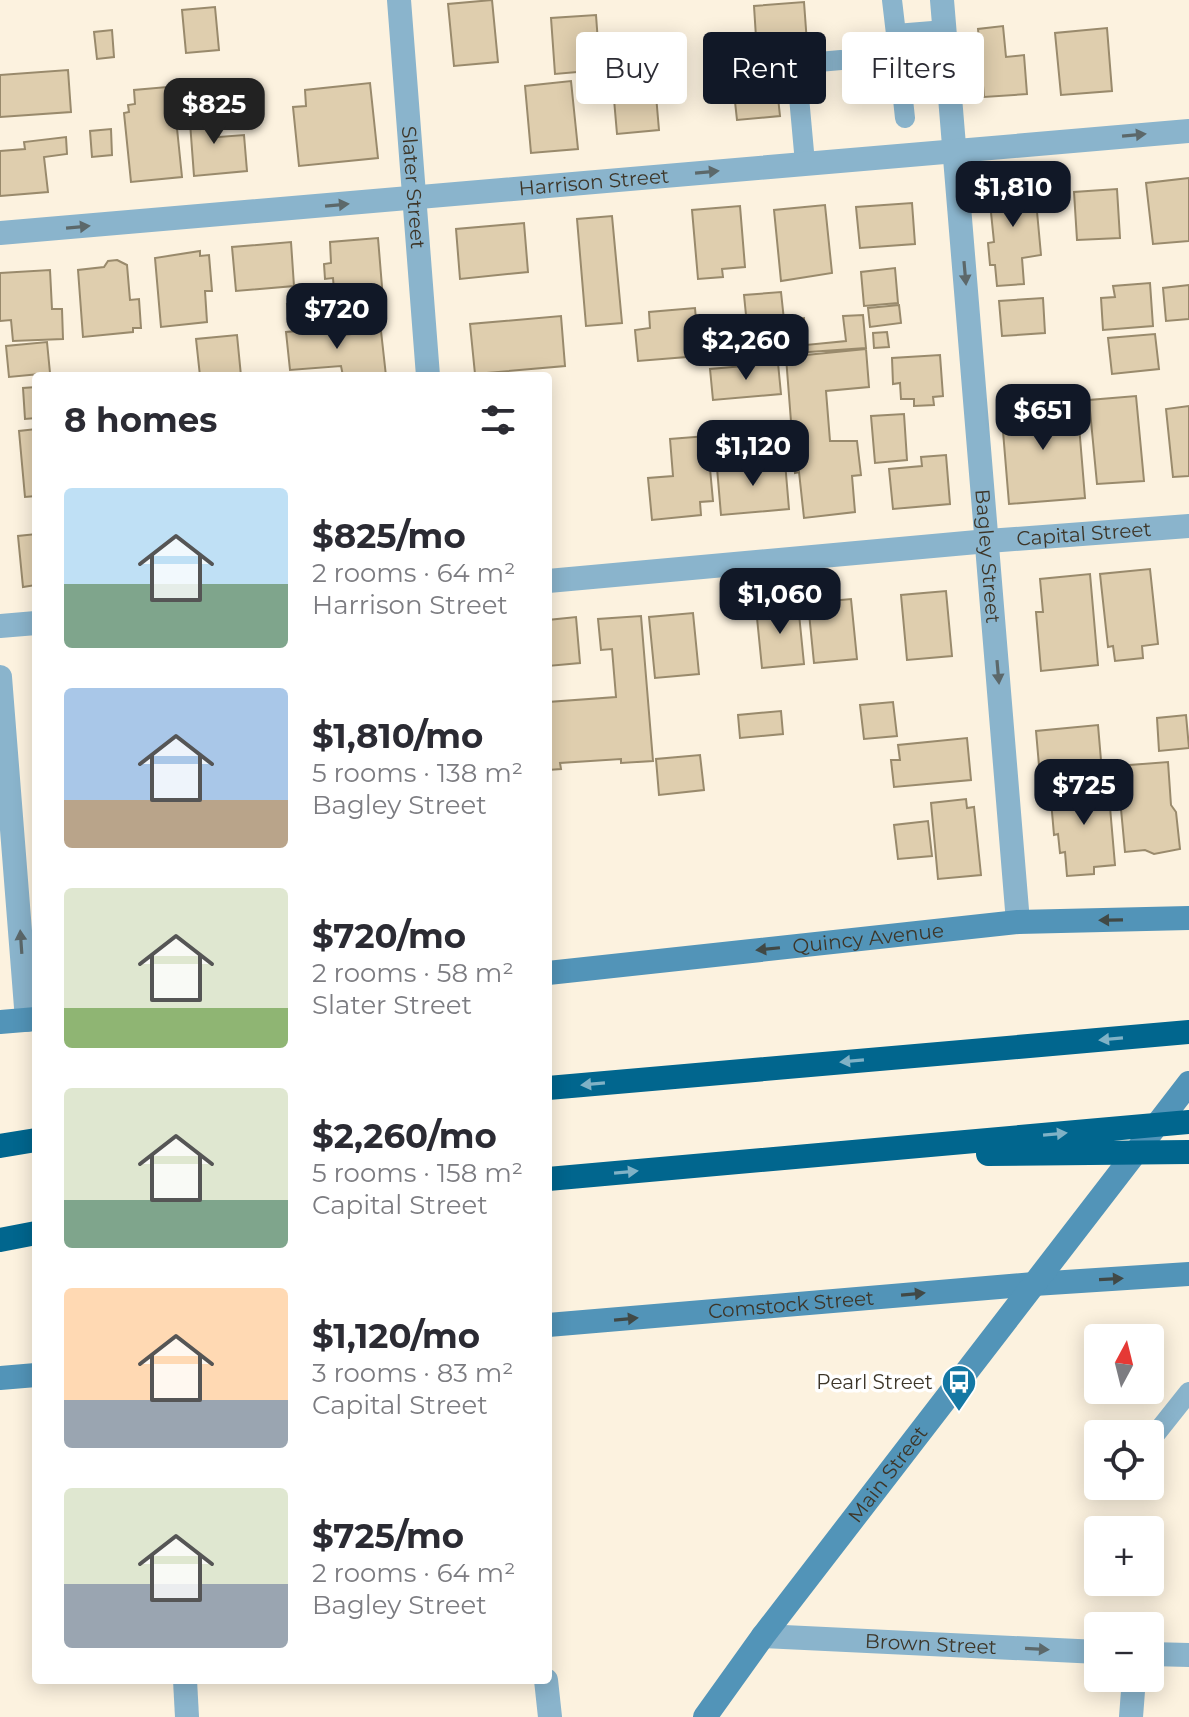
<!DOCTYPE html>
<html lang="en">
<head>
<meta charset="utf-8">
<style>
  body { margin:0; font-family:Montserrat,sans-serif; background:#f2f2f3; color:#2b2b33; height:100vh; display:flex; flex-direction:column; font-size:30px; white-space:nowrap }
  * { box-sizing:border-box; margin:0 }
  p { font-size:26px; color:#7c7c81 }
  .icon { flex:none; width:44px; height:44px; fill:none; stroke:currentColor; stroke-width:2; stroke-linecap:round; stroke-linejoin:round }
  .map { position:relative; flex:1; overflow:hidden }
  .drawer { position:absolute; left:32px; top:372px; width:520px; height:1312px; display:flex; flex-direction:column; background:#fff; border-radius:8px; box-shadow:0 4px 20px #0003 }
  .drawer>* { flex:none }
  .hud { position:absolute; left:576px; top:32px; width:492px; height:72px; display:flex; gap:16px }
  .needle { width:52px; rotate:7deg }
  .fabs { position:absolute; left:1084px; top:1324px; display:grid; gap:16px }
  .fabs a { display:grid; place-items:center; width:80px; height:80px; border-radius:8px; background:#fff; box-shadow:0 4px 20px #0003; font-size:40px }
  .price { position:absolute; translate:-50% -68px; padding:0 18px; border-radius:16px; background:#111827; color:#fff; font-size:26px; line-height:52px; filter:drop-shadow(0 2px 4px #0008) }
  .price::after { content:''; position:absolute; left:50%; top:48px; width:24px; height:18px; margin-left:-12px; background:inherit; clip-path:polygon(0 0,100% 0,50% 100%) }
  .price.selected { background:#222; color:#fff }
  ul { padding:0; list-style:none }
  li { display:flex; align-items:center; gap:24px; height:200px; padding:0 32px }
  li span { display:grid; place-items:center; flex:none; width:224px; height:160px; border-radius:8px; color:#555 }
  li>.icon { margin-inline-start:auto }
  span .icon { width:96px; height:96px; fill:#fffc; stroke-width:1 }
  li b { font-size:34px }
  h2 { display:flex; justify-content:space-between; align-items:center; height:96px; padding:0 32px; font-size:34px }
  .pill { padding:0 28px; border-radius:8px; background:#fff; box-shadow:0 4px 20px #0003; font-size:28px; line-height:72px }
  .pill.selected { background:#111827; color:#fff }
  .map>svg:first-child { display:block }
  .building { fill:#dfceae; stroke:#998a6c; stroke-width:2 }
  .lines { fill:none; stroke-linecap:round; stroke-linejoin:round }
  .lane { stroke:#8ab4cc; stroke-width:20 }
  .street { stroke:#8ab4cc; stroke-width:24 }
  .secondary { stroke:#5294b8; stroke-width:24 }
  .highway { stroke:#01668e; stroke-width:24 }
  .oneway { fill:#5c686a }
  .oneway2 { fill:#414946 }
  .oneway3 { fill:#80b2c6 }
  .labels { text-anchor:middle; dominant-baseline:central; stroke-width:7; stroke-linejoin:round; paint-order:stroke }
  .street-label { font-size:20px; fill:#3d3629; stroke:#fff }
  .poi-label { font-size:20px; fill:#3d3629; stroke:#fff; text-anchor:end }
</style>
</head>
<body>
<div class="map">
<svg width="1189" height="1717" viewBox="0 0 1189 1717">
  <rect width="100%" height="100%" fill="#fcf2df"/>
  <path class="building" d="M492,0L498,62L454,66L448,4Z
    M804,2L807,43L781,45L782,52L757,53L754,6Z
    M215,7L219,50L186,53L182,10Z
    M596,15L600,70L555,74L551,18Z
    M1003,26L1006,57L1024,55L1027,94L984,97L978,29Z
    M1107,28L1112,91L1061,95L1055,33Z
    M112,30L114,57L97,59L94,32Z
    M652,49L659,130L617,134L610,53Z
    M749,54L750,64L774,61L780,116L737,120L731,65H735L733,55Z
    M68,70L71,112L0,117V75Z
    M571,81L578,149L531,153L525,86Z
    M370,83L378,158L299,166L293,107L306,106L305,90Z
    M167,87L169,109H175L182,177L131,182L124,113L129,112L128,105L135,104L134,90Z
    M217,107L219,137L244,135L247,171L194,176L189,109Z
    M111,129L112,155L92,157L90,131Z
    M66,137L67,154L44,157L48,192L0,196V151L25,149L24,142Z
    M1189,178V241L1153,244L1146,183Z
    M1034,179L1041,255L1022,258L1024,284L997,286L995,265H990L988,243L994,242L988,183Z
    M1117,189L1120,238L1077,240L1074,192Z
    M912,203L915,244L860,248L856,207Z
    M825,205L832,273L781,281L774,210Z
    M740,206L745,267L722,269L723,277L698,279L692,210Z
    M612,216L622,323L586,326L577,219Z
    M524,223L528,272L460,279L456,229Z
    M378,238L384,311L336,314L333,278L325,279L324,264L331,263L330,242Z
    M291,242L294,286L236,291L232,247Z
    M200,251V256L209,255L212,291H205L207,322L161,327L155,258Z
    M117,260L127,265L130,300L139,299L141,328H133V332L83,337L78,270L104,267L108,261Z
    M895,268L898,303L864,306L861,272Z
    M50,270L52,309H62L63,339L13,341L11,320L0,321V273Z
    M1150,283L1153,326L1103,330L1101,298L1115,297L1113,286Z
    M315,284L317,315L288,316L287,304H297L296,285Z
    M1189,285V319L1166,321L1163,288Z
    M781,292L784,320L804,318L806,345L846,341L843,316L863,315L866,348L750,356L749,350L730,351L728,330L737,329L736,317L746,315L744,295Z
    M1043,298L1045,333L1002,336L999,301Z
    M899,305L901,323L870,327L868,308Z
    M695,308L699,356L638,361L635,330L650,328L649,312Z
    M561,316L565,366L475,374L470,324Z
    M343,327V335L381,331L386,376H343L341,366L290,370L286,332Z
    M887,332L889,347L874,348L873,333Z
    M1155,334L1159,369L1112,374L1108,338Z
    M237,335L241,376H200L196,339Z
    M47,342L50,373L9,377L6,346Z
    M866,349L869,387L826,391L830,441H857L861,475L852,476L855,512L804,518L799,472L795,473L786,357Z
    M940,355L943,396L933,397L934,405L914,406V399H901L900,383L893,384L892,358Z
    M778,363L781,394L713,400L710,369Z
    M36,387V418L25,419L23,388Z
    M1136,396L1144,481L1097,484L1089,400Z
    M1077,401L1085,498L1009,504L1001,407Z
    M1189,406V476L1173,477L1166,409Z
    M904,414L907,460L875,463L871,416Z
    M36,429V496L25,497L19,431Z
    M707,436L713,501L700,502L701,515L652,520L648,478L673,476L670,439Z
    M946,455L950,504L893,509L889,469L922,466L921,457Z
    M785,462L789,509L721,515L717,468Z
    M36,534V585L23,587L18,536Z
    M1150,569L1158,644L1142,646L1143,658L1115,661L1113,646L1108,647L1100,574Z
    M1090,574L1098,665L1041,671L1036,612H1043L1040,579Z
    M946,591L952,656L907,660L901,595Z
    M851,599L857,659L814,663L808,603Z
    M798,604L804,664L762,668L756,608Z
    M693,613L699,674L655,678L649,617Z
    M641,616L653,761L621,763V759L560,763L561,769L548,770V702L616,697L612,649L601,650L598,619Z
    M576,617L580,663L548,666V620Z
    M893,702L897,736L864,739L860,705Z
    M781,711L783,734L740,738L738,715Z
    M1186,715L1189,748L1159,751L1157,718Z
    M1098,725L1102,772L1040,777L1036,731Z
    M967,738L971,780L894,787L891,760H900L898,745Z
    M700,755L704,790L659,795L656,759Z
    M1168,762L1171,805L1176,812L1180,849L1154,854L1145,850L1125,852L1117,766Z
    M1108,784L1115,865L1094,867V874L1067,876L1065,852L1060,853L1058,834L1054,835L1050,789Z
    M966,799L967,808L974,807L981,875L938,879L931,803Z
    M928,821L932,856L898,859L894,825Z"/>
  <g class="lines">
    <path class="lane" d="M892,0L896,34
      M905,118L896,34L945,30
      M805,163L796,64L841,60
      M1150,1441L1189,1392
      M1112,1489L1115,1486"/>
    <g class="street">
      <path id="s1" d="M399,0L428,376"/>
      <path id="s2" d="M942,0L1018,922"/>
      <path id="s3" d="M0,233L1189,131"/>
      <path id="s4" d="M548,581L988,541L1189,526"/>
      <path d="M0,626L36,623"/>
      <path d="M0,677L27,1020"/>
      <path id="s5" d="M763,1636L1098,1652"/>
      <path d="M1150,1654L1189,1655"/>
      <path d="M185,1680L187,1717"/>
      <path d="M546,1680L550,1717"/>
      <path d="M1131,1717L1134,1678"/>
    </g>
    <g class="secondary">
      <path id="s6" d="M548,973L1018,922L1189,918"/>
      <path d="M0,1022L36,1019"/>
      <path id="s7" d="M548,1325L1034,1284L1189,1274"/>
      <path d="M0,1378L36,1375"/>
      <path id="s8" d="M705,1717L763,1636L1189,1083"/>
    </g>
    <path class="highway" d="M548,1088L1189,1032
      M0,1146L36,1140
      M988,1154L1189,1152
      M548,1179L1189,1122
      M0,1240L36,1233"/>
  </g>
  <defs><path id="oneway-solid" d="M-6-.8H1V-3.2L6.5 0L1 3.2V.8H-6Z" transform="scale(2)"/></defs>
  <g class="oneway">
    <use href="#oneway-solid" transform="translate(1134 135) rotate(-5)"/>
    <use href="#oneway-solid" transform="translate(707 172) rotate(-5)"/>
    <use href="#oneway-solid" transform="translate(337 205) rotate(-5)"/>
    <use href="#oneway-solid" transform="translate(78 227) rotate(-5)"/>
    <use href="#oneway-solid" transform="translate(965 273) rotate(85)"/>
    <use href="#oneway-solid" transform="translate(998 672) rotate(85)"/>
    <use href="#oneway-solid" transform="translate(21 942) rotate(-94)"/>
    <use href="#oneway-solid" transform="translate(1037 1649) rotate(3)"/>
  </g>
  <g class="oneway2">
    <use href="#oneway-solid" transform="translate(1111 920) rotate(179)"/>
    <use href="#oneway-solid" transform="translate(768 949) rotate(174)"/>
    <use href="#oneway-solid" transform="translate(1111 1279) rotate(-3)"/>
    <use href="#oneway-solid" transform="translate(913 1294) rotate(-5)"/>
    <use href="#oneway-solid" transform="translate(626 1319) rotate(-5)"/>
  </g>
  <g class="oneway3">
    <use href="#oneway-solid" transform="translate(1111 1039) rotate(175)"/>
    <use href="#oneway-solid" transform="translate(852 1061) rotate(175)"/>
    <use href="#oneway-solid" transform="translate(593 1084) rotate(175)"/>
    <use href="#oneway-solid" transform="translate(1055 1134) rotate(-5)"/>
    <use href="#oneway-solid" transform="translate(626 1172) rotate(-5)"/>
  </g>
  <defs>
    <g id="bus-pin" transform="scale(1.8)"><path d="M0 17L-7.5 6A9.5 9.5 0 1 1 7.5 6Z" fill="#1478a4" stroke="#fff"/><path d="M-5-6H5V4H4V6H2V4H-2V6H-4V4H-5ZM-3.5-4V0h7V-4ZM-3.5 1.2v1.5H-2V1.2ZM2 1.2v1.5H3.5V1.2Z" fill="#fff"/></g>
  </defs>
  <g fill-rule="evenodd">
    <use href="#bus-pin" x="959" y="1382"/>
  </g>
  <g class="labels">
    <g class="street-label">
      <text stroke="none"><textPath href="#s3" startOffset="596">Harrison Street</textPath></text>
      <text stroke="none"><textPath href="#s1" startOffset="188">Slater Street</textPath></text>
      <text stroke="none"><textPath href="#s4" startOffset="538">Capital Street</textPath></text>
      <text stroke="none"><textPath href="#s2" startOffset="558">Bagley Street</textPath></text>
      <text stroke="none"><textPath href="#s6" startOffset="322">Quincy Avenue</textPath></text>
      <text stroke="none"><textPath href="#s7" startOffset="244">Comstock Street</textPath></text>
      <text stroke="none"><textPath href="#s8" startOffset="304">Main Street</textPath></text>
      <text stroke="none"><textPath href="#s5" startOffset="168">Brown Street</textPath></text>
    </g>
    <g class="poi-label">
      <text x="933" y="1382">Pearl Street</text>
    </g>
  </g>
</svg>
<div class="fabs">
<a><svg class="needle" viewBox="-14 -14 28 28"><path d="M0-13l5 13h-10z" fill="#e53935"/><path d="M0 13l5-13h-10z" fill="#7c7c81"/></svg></a>
<a><svg class="icon" aria-label="locate" viewBox="0 0 24 24"><circle cx="12" cy="12" r="6"/><path d="M12 2v4M12 18v4M2 12h4M18 12h4"/></svg></a>
<a>+</a>
<a>−</a>
</div>
<b class="price selected" style="left:214px;top:146px">$825</b>
<b class="price" style="left:1013px;top:229px">$1,810</b>
<b class="price" style="left:337px;top:351px">$720</b>
<b class="price" style="left:746px;top:382px">$2,260</b>
<b class="price" style="left:1043px;top:452px">$651</b>
<b class="price" style="left:753px;top:488px">$1,120</b>
<b class="price" style="left:780px;top:636px">$1,060</b>
<b class="price" style="left:1084px;top:827px">$725</b>
<div class="hud">
<a class="pill">Buy</a>
<a class="pill selected">Rent</a>
<a class="pill">Filters</a>
</div>
<section class="drawer">
<h2>8 homes<svg class="icon" aria-label="filters" viewBox="0 0 24 24"><path d="M4 7h16M4 17h16"/><circle cx="9" cy="7" r="2"/><circle cx="15" cy="17" r="2"/></svg></h2>
<ul>
<li><span style="background:linear-gradient(#bfe0f5 60%,#7fa58c 0)"><svg class="icon" aria-label="home" viewBox="0 0 24 24"><path d="M3 11l9-7 9 7M6 9v11h12V9"/></svg></span><div><b>$825/mo</b><p>2 rooms · 64 m²</p><p>Harrison Street</p></div></li>
<li><span style="background:linear-gradient(#a9c7e8 70%,#b9a48a 0)"><svg class="icon" aria-label="home" viewBox="0 0 24 24"><path d="M3 11l9-7 9 7M6 9v11h12V9"/></svg></span><div><b>$1,810/mo</b><p>5 rooms · 138 m²</p><p>Bagley Street</p></div></li>
<li><span style="background:linear-gradient(#dfe7d0 75%,#8fb573 0)"><svg class="icon" aria-label="home" viewBox="0 0 24 24"><path d="M3 11l9-7 9 7M6 9v11h12V9"/></svg></span><div><b>$720/mo</b><p>2 rooms · 58 m²</p><p>Slater Street</p></div></li>
<li><span style="background:linear-gradient(#dfe7d0 70%,#7fa58c 0)"><svg class="icon" aria-label="home" viewBox="0 0 24 24"><path d="M3 11l9-7 9 7M6 9v11h12V9"/></svg></span><div><b>$2,260/mo</b><p>5 rooms · 158 m²</p><p>Capital Street</p></div></li>
<li><span style="background:linear-gradient(#ffd9b3 70%,#9aa5b1 0)"><svg class="icon" aria-label="home" viewBox="0 0 24 24"><path d="M3 11l9-7 9 7M6 9v11h12V9"/></svg></span><div><b>$1,120/mo</b><p>3 rooms · 83 m²</p><p>Capital Street</p></div></li>
<li><span style="background:linear-gradient(#dfe7d0 60%,#9aa5b1 0)"><svg class="icon" aria-label="home" viewBox="0 0 24 24"><path d="M3 11l9-7 9 7M6 9v11h12V9"/></svg></span><div><b>$725/mo</b><p>2 rooms · 64 m²</p><p>Bagley Street</p></div></li>
</ul>
</section>
</div>
</body>
</html>
